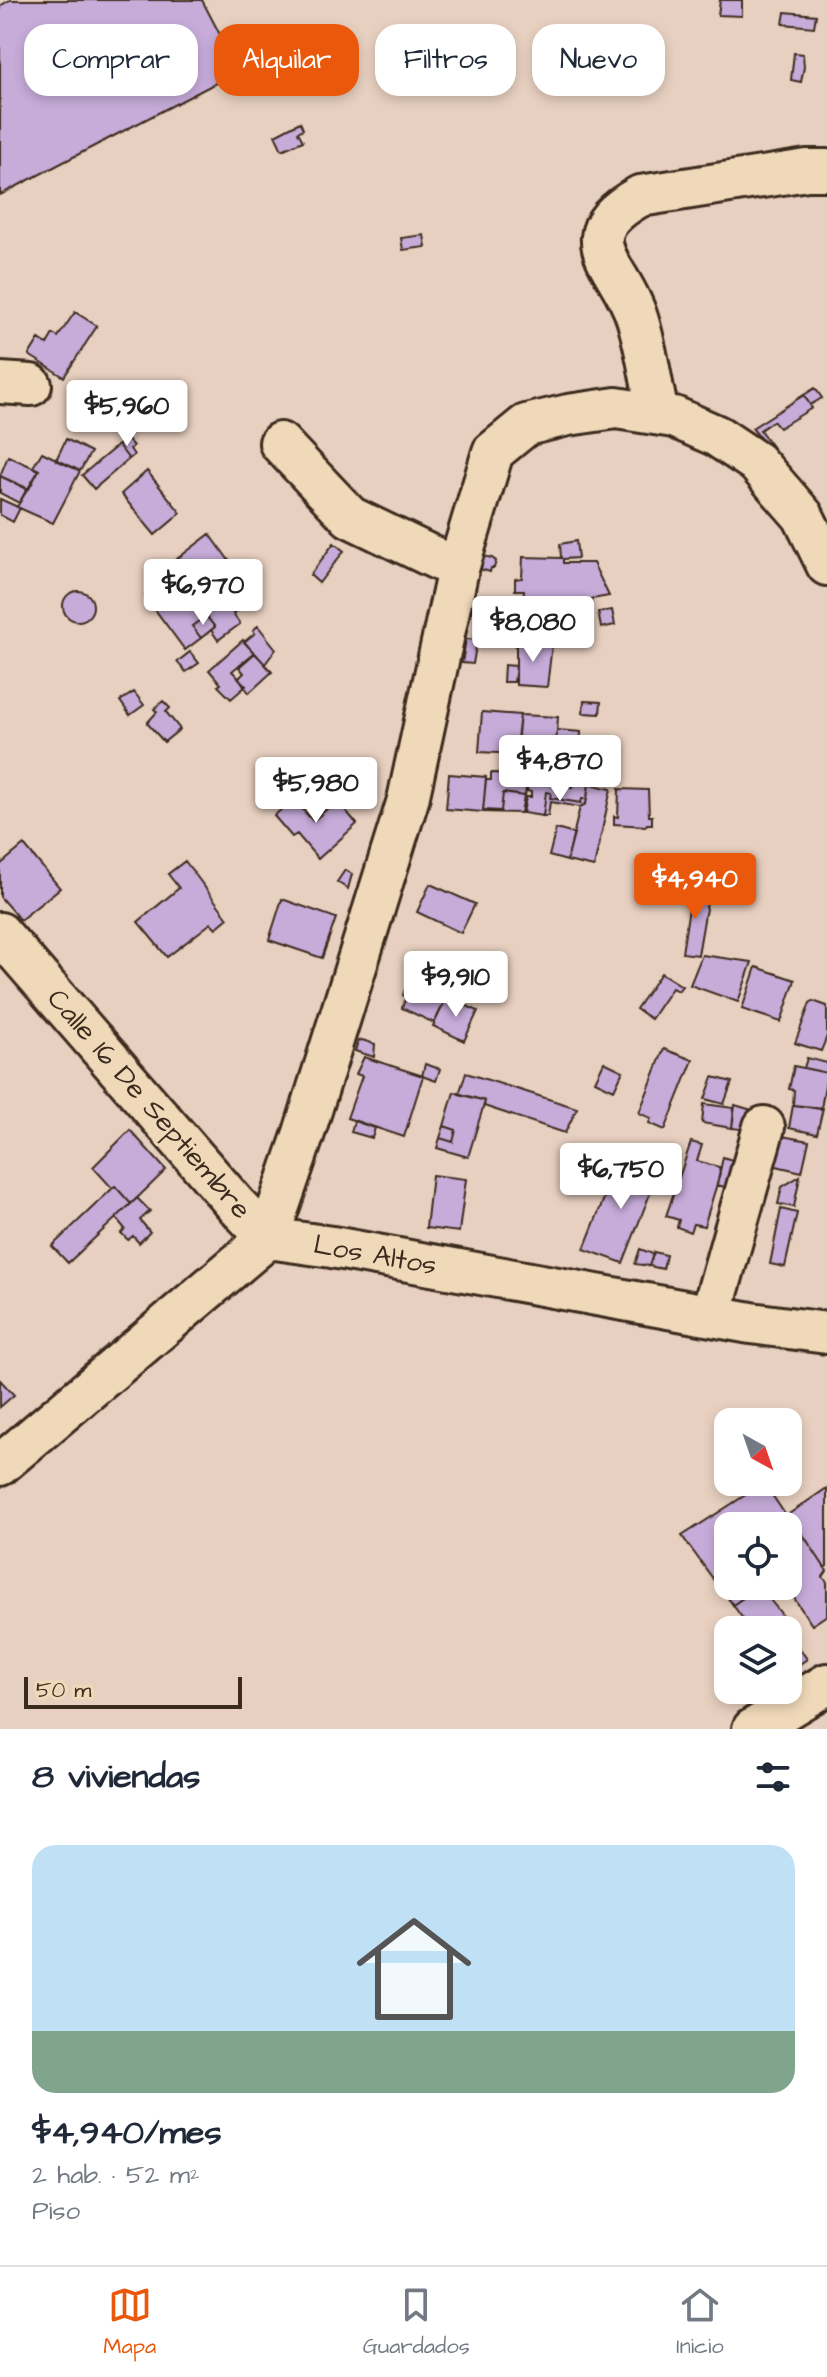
<!DOCTYPE html>
<html lang="es">
<head>
<meta charset="utf-8">
<style>
  body { margin:0; font-family:"Architects Daughter",sans-serif; background:#f2f2f3; color:#1f2937; height:100vh; display:flex; flex-direction:column; font-size:30px; white-space:nowrap }
  * { box-sizing:border-box; margin:0 }
  p { font-size:26px; color:#747a83 }
  .icon { flex:none; width:44px; height:44px; fill:none; stroke:currentColor; stroke-width:2; stroke-linecap:round; stroke-linejoin:round }
  .map { position:relative; height:1729px; overflow:hidden }
  .panel { display:flex; flex-direction:column; background:#fff; flex:1 }
  .panel>* { flex:none }
  .banner { position:absolute; left:24px; top:24px; width:780px; height:72px; display:flex; gap:16px }
  .needle { width:52px; rotate:140deg }
  .controls { position:absolute; left:714px; top:1408px; display:grid; gap:16px }
  .controls a { display:grid; place-items:center; width:88px; height:88px; border-radius:16px; background:#fff; box-shadow:0 4px 12px #0003; font-size:40px }
  .scale { position:absolute; left:24px; bottom:20px; width:218px; box-sizing:border-box; padding-left:8px; border:4px solid #3b2a1e; border-top:0; font-size:22px; line-height:28px; white-space:nowrap; color:#3b2a1e; -webkit-text-stroke:6px #f0d9b9; paint-order:stroke }
  .price { position:absolute; translate:-50% -68px; padding:0 18px; border-radius:8px; background:#fff; color:#222; font-size:26px; line-height:52px; filter:drop-shadow(0 2px 4px #0008) }
  .price::after { content:''; position:absolute; left:50%; top:48px; width:24px; height:18px; margin-left:-12px; background:inherit; clip-path:polygon(0 0,100% 0,50% 100%) }
  .price.on { background:#ea580c; color:#fff }
  ul { padding:0; list-style:none }
  li { display:grid; align-content:center; gap:16px; height:424px; padding:0 32px }
  li+li { border-top:2px solid #e0e1e3 }
  li span { display:grid; place-items:center; height:248px; border-radius:24px; color:#555 }
  li>.icon { margin-inline-start:auto }
  span .icon { width:144px; height:144px; fill:#fffc; stroke-width:1 }
  li b { font-size:34px }
  h2 { display:flex; justify-content:space-between; align-items:center; height:96px; padding:0 32px; font-size:34px }
  .chip { padding:0 28px; border-radius:24px; background:#fff; box-shadow:0 4px 12px #0003; font-size:28px; line-height:72px }
  .chip.on { background:#ea580c; color:#fff }
  .dock { display:flex; justify-content:space-around; align-items:center; height:112px; border-top:2px solid #e0e1e3; background:#fff; font-size:22px; color:#747a83 }
  .dock a { display:grid; justify-items:center; gap:4px }
  .dock .on { color:#ea580c }
  .map>svg:first-child { display:block }
  .building { fill:#c7acda; stroke:#3b2a1e; stroke-width:2 }
  .lines { fill:none; stroke-linecap:round; stroke-linejoin:round }
  .minor-casing { stroke:#3b2a1e; stroke-width:46 }
  .minor { stroke:#f0d9b9; stroke-width:40 }
  .labels { text-anchor:middle; dominant-baseline:central; stroke-width:6; stroke-linejoin:round; paint-order:stroke }
  .street-label { font-size:28px; fill:#3b2a1e; stroke:#f0d9b9 }
</style>
</head>
<body>
<div class="map">
<svg width="827" height="1729" viewBox="0 0 827 1729">
  <rect width="100%" height="100%" fill="#e8d0c0"/>
  <filter id="ink" filterUnits="userSpaceOnUse"><feTurbulence type="fractalNoise" baseFrequency=".0125" numOctaves="2"/><feDisplacementMap in="SourceGraphic" scale="16" xChannelSelector="R" yChannelSelector="G"/><feConvolveMatrix kernelMatrix="1 2 1 2 8 2 1 2 1" color-interpolation-filters="sRGB"/></filter>
  <g filter="url(#ink)">
    <path class="building" d="M10,0H202L239,71L0,195V6Z
      M720,0H742V16L718,15Z
      M785,12L816,15L814,27L783,24Z
      M794,53L803,54L804,67L801,82L791,80Z
      M300,122L303,129L298,132L303,141L282,150L275,135Z
      M424,235L426,247L403,250L401,238Z
      M75,312L97,326L64,377L29,355L39,339L47,344L53,334L58,337Z
      M815,388L822,398L810,405L804,395Z
      M804,395L812,408L779,428L773,421L760,430L776,452L773,454L752,428Z
      M126,438L133,446L130,449L134,455L129,459L118,445Z
      M66,439L91,452L80,471L56,460Z
      M118,445L129,459L94,489L82,475Z
      M42,452L80,471L53,523L17,507L39,470L33,467Z
      M8,456L39,470L29,489L0,476Z
      M147,471L181,513L155,535L121,494Z
      M0,476L27,489L19,503L0,493Z
      M0,499L20,508L13,522L0,515Z
      M210,534L255,597L233,614L240,624L218,640L211,630L215,627L206,616L192,626L201,638L185,650L145,596L149,580Z
      M576,541L578,558L563,559V563H593L609,596L592,599L591,612L522,609L524,590H515V579L522,578L523,557L561,558L560,544Z
      M334,543L344,551L319,583L310,575Z
      M483,556L492,558L496,561L494,568H491L490,572L480,569Z
      M63 606a15 15 0 1 1 30 0a15 15 0 1 1-30 0Z
      M612,610L615,625L601,628L598,612Z
      M206,616L215,627L201,638L192,626Z
      M258,626L276,649L265,664L244,642L255,633L253,630Z
      M466,639L477,640L473,664L462,663Z
      M243,640L254,653L232,671L246,686L231,699L218,686L221,684L209,670Z
      M516,643L552,645L547,687L516,685Z
      M190,652L199,663L186,672L177,662Z
      M255,653L272,672L249,693L239,678L244,673L239,667Z
      M504,665L516,666L514,682H503Z
      M134,692L144,705L130,715L120,701Z
      M163,701L170,708L166,712L180,729L164,742L147,723L157,712L154,709Z
      M584,701L601,702L600,714L583,713Z
      M482,712L520,715L516,754L479,752Z
      M520,715L558,717L554,773L513,771Z
      M557,730L581,732L579,774L554,773Z
      M491,773L528,774L525,796L503,793L501,811L483,810L486,780H491Z
      M449,774L486,777L483,812L446,809Z
      M529,776L567,782V786L572,787L573,782L589,784L587,799H582L581,803L550,798L551,793L546,792L543,816L523,813L526,797H531V792L527,791Z
      M589,784L611,789L594,867L567,861L580,807L586,804Z
      M619,789L648,790L649,816H652V824H647L646,826L614,824V816L618,817Z
      M546,792L551,793L550,798L581,803L582,799H587L586,804L580,807L550,802L548,816H543Z
      M503,793L524,796L521,813L483,812V810L501,811Z
      M289,794L313,821L337,800L357,824L318,859L297,834L292,837L274,816L286,805L282,801Z
      M556,829L574,834L567,861L549,856Z
      M24,845L60,888L20,920L0,897V865Z
      M185,861L228,918L216,928L211,923L167,957L138,922L179,888L168,874Z
      M345,870L352,874L348,889L337,882Z
      M430,884L475,904L461,933L417,912Z
      M692,888L709,891L698,955L682,953Z
      M282,899L336,918L322,958L269,940Z
      M421,955L438,963L439,960L468,973L458,993L453,991L450,998L447,997L434,1023L402,1008L406,997L403,995L408,982L412,984L417,974L413,972Z
      M702,955L752,962L738,1002L690,985Z
      M756,967L795,980L781,1022L742,1009Z
      M661,973L682,986L678,991L672,988L651,1019L636,1009Z
      M447,997L478,1011L464,1041L433,1026Z
      M813,1001L827,1006V1036L821,1051L795,1043L810,1003Z
      M362,1040L375,1044L374,1057L355,1051L358,1041Z
      M664,1049L693,1060L665,1130L649,1123L651,1118L639,1113Z
      M364,1057L423,1076L404,1137L347,1118L362,1076L356,1074Z
      M807,1058L827,1063V1073L804,1068Z
      M604,1062L623,1071L614,1090L595,1081Z
      M425,1064L440,1069L436,1081L422,1076Z
      M794,1066L827,1073L821,1109L793,1105L794,1090L789,1089Z
      M466,1073L577,1108L565,1133L484,1106L485,1101L459,1094Z
      M713,1077L732,1082L724,1104L705,1099Z
      M454,1092L485,1101L468,1157L437,1148L440,1138L453,1142L456,1130L444,1126Z
      M704,1104L734,1108L732,1128L702,1123Z
      M735,1105L755,1111L748,1130L732,1128Z
      M793,1105L823,1108L817,1134L789,1128Z
      M354,1121L375,1128L372,1138L351,1132Z
      M444,1126L456,1130L453,1142L440,1138Z
      M130,1130L166,1170L131,1204L115,1186L112,1188L93,1167Z
      M766,1133L809,1141L802,1172L759,1162Z
      M691,1142L702,1145L697,1161L719,1167L720,1174L704,1226L693,1224L690,1232L677,1227L679,1220L666,1216Z
      M572,1151L586,1159L580,1171L566,1164Z
      M723,1157L738,1162L729,1188L717,1185Z
      M620,1158L658,1173L623,1263L584,1249Z
      M432,1175L466,1179L459,1232L426,1228Z
      M800,1176L794,1207L778,1204L782,1187Z
      M115,1186L131,1204L68,1263L52,1246Z
      M137,1198L150,1211L140,1220L150,1232L139,1243L133,1236L128,1240L121,1233L125,1229L116,1218Z
      M781,1209L797,1213L785,1267L770,1264Z
      M640,1249L653,1254L649,1266L635,1264Z
      M654,1252L666,1255L663,1269L649,1266Z
      M0,1380L14,1395L0,1407Z
      M764,1483L795,1529L788,1534V1526H728V1571L714,1580L682,1536Z
      M827,1488V1566L825,1568L798,1527L795,1529L786,1516Z
      M798,1527L827,1571L823,1577L827,1582V1615L812,1625L786,1586L788,1534Z
      M728,1571V1586H749L753,1591L733,1605L714,1580Z
      M759,1586L795,1631L790,1635L807,1659L788,1672V1630H751L733,1605Z"/>
    <g class="lines">
      <g class="minor-casing">
        <path id="minor" d="M0,383L31,385
          M658,414C651,383 647,349 637,318C621,265 565,238 640,196L807,170H827
          M280,443L350,517L458,569
          M0,933L237,1206L268,1238
          M268,1238L304,1133L408,800L458,569L493,452L526,425L568,415L616,408L674,417L717,436L756,462L803,516L827,565
          M711,1315L764,1127
          M0,1465L268,1238L332,1247L751,1323L827,1333
          M753,1729L827,1684"/>
      </g>
      <use href="#minor" class="minor"/>
    </g>
  </g>
  <g class="labels">
    <g class="street-label">
      <text transform="translate(149 1104) rotate(49)">Calle 16 De Septiembre</text>
      <text transform="translate(375 1255) rotate(10)">Los Altos</text>
    </g>
  </g>
</svg>
<div class="controls">
<a><svg class="needle" viewBox="-14 -14 28 28"><path d="M0-13l5 13h-10z" fill="#e53935"/><path d="M0 13l5-13h-10z" fill="#747a83"/></svg></a>
<a><svg class="icon" aria-label="locate" viewBox="0 0 24 24"><circle cx="12" cy="12" r="6"/><path d="M12 2v4M12 18v4M2 12h4M18 12h4"/></svg></a>
<a><svg class="icon" aria-label="layers" viewBox="0 0 24 24"><path d="M12 4l9 5-9 5-9-5zM3 14l9 5 9-5"/></svg></a>
</div>
<div class="scale">50 m</div>
<b class="price" style="left:127px;top:448px">$5,960</b>
<b class="price" style="left:203px;top:627px">$6,970</b>
<b class="price" style="left:533px;top:664px">$8,080</b>
<b class="price" style="left:560px;top:803px">$4,870</b>
<b class="price" style="left:316px;top:825px">$5,980</b>
<b class="price on" style="left:695px;top:921px">$4,940</b>
<b class="price" style="left:456px;top:1019px">$9,910</b>
<b class="price" style="left:621px;top:1211px">$6,750</b>
<div class="banner">
<a class="chip">Comprar</a>
<a class="chip on">Alquilar</a>
<a class="chip">Filtros</a>
<a class="chip">Nuevo</a>
</div>
</div>
<section class="panel">
<h2>8 viviendas<svg class="icon" aria-label="filters" viewBox="0 0 24 24"><path d="M4 7h16M4 17h16"/><circle cx="9" cy="7" r="2"/><circle cx="15" cy="17" r="2"/></svg></h2>
<ul>
<li><span style="background:linear-gradient(#bfe0f5 75%,#7fa58c 0)"><svg class="icon" aria-label="home" viewBox="0 0 24 24"><path d="M3 11l9-7 9 7M6 9v11h12V9"/></svg></span><div><b>$4,940/mes</b><p>2 hab. · 52 m²</p><p>Piso</p></div></li>
</ul>
</section>
<nav class="dock">
<a class="on"><svg class="icon" aria-label="map" viewBox="0 0 24 24"><path d="M3 6l6-2 6 2 6-2v14l-6 2-6-2-6 2zM9 4v14M15 6v14"/></svg>Mapa</a>
<a><svg class="icon" aria-label="saved" viewBox="0 0 24 24"><path d="M7 4h10v16l-5-4-5 4z"/></svg>Guardados</a>
<a><svg class="icon" aria-label="home" viewBox="0 0 24 24"><path d="M3 11l9-7 9 7M6 9v11h12V9"/></svg>Inicio</a>
</nav>
</body>
</html>
